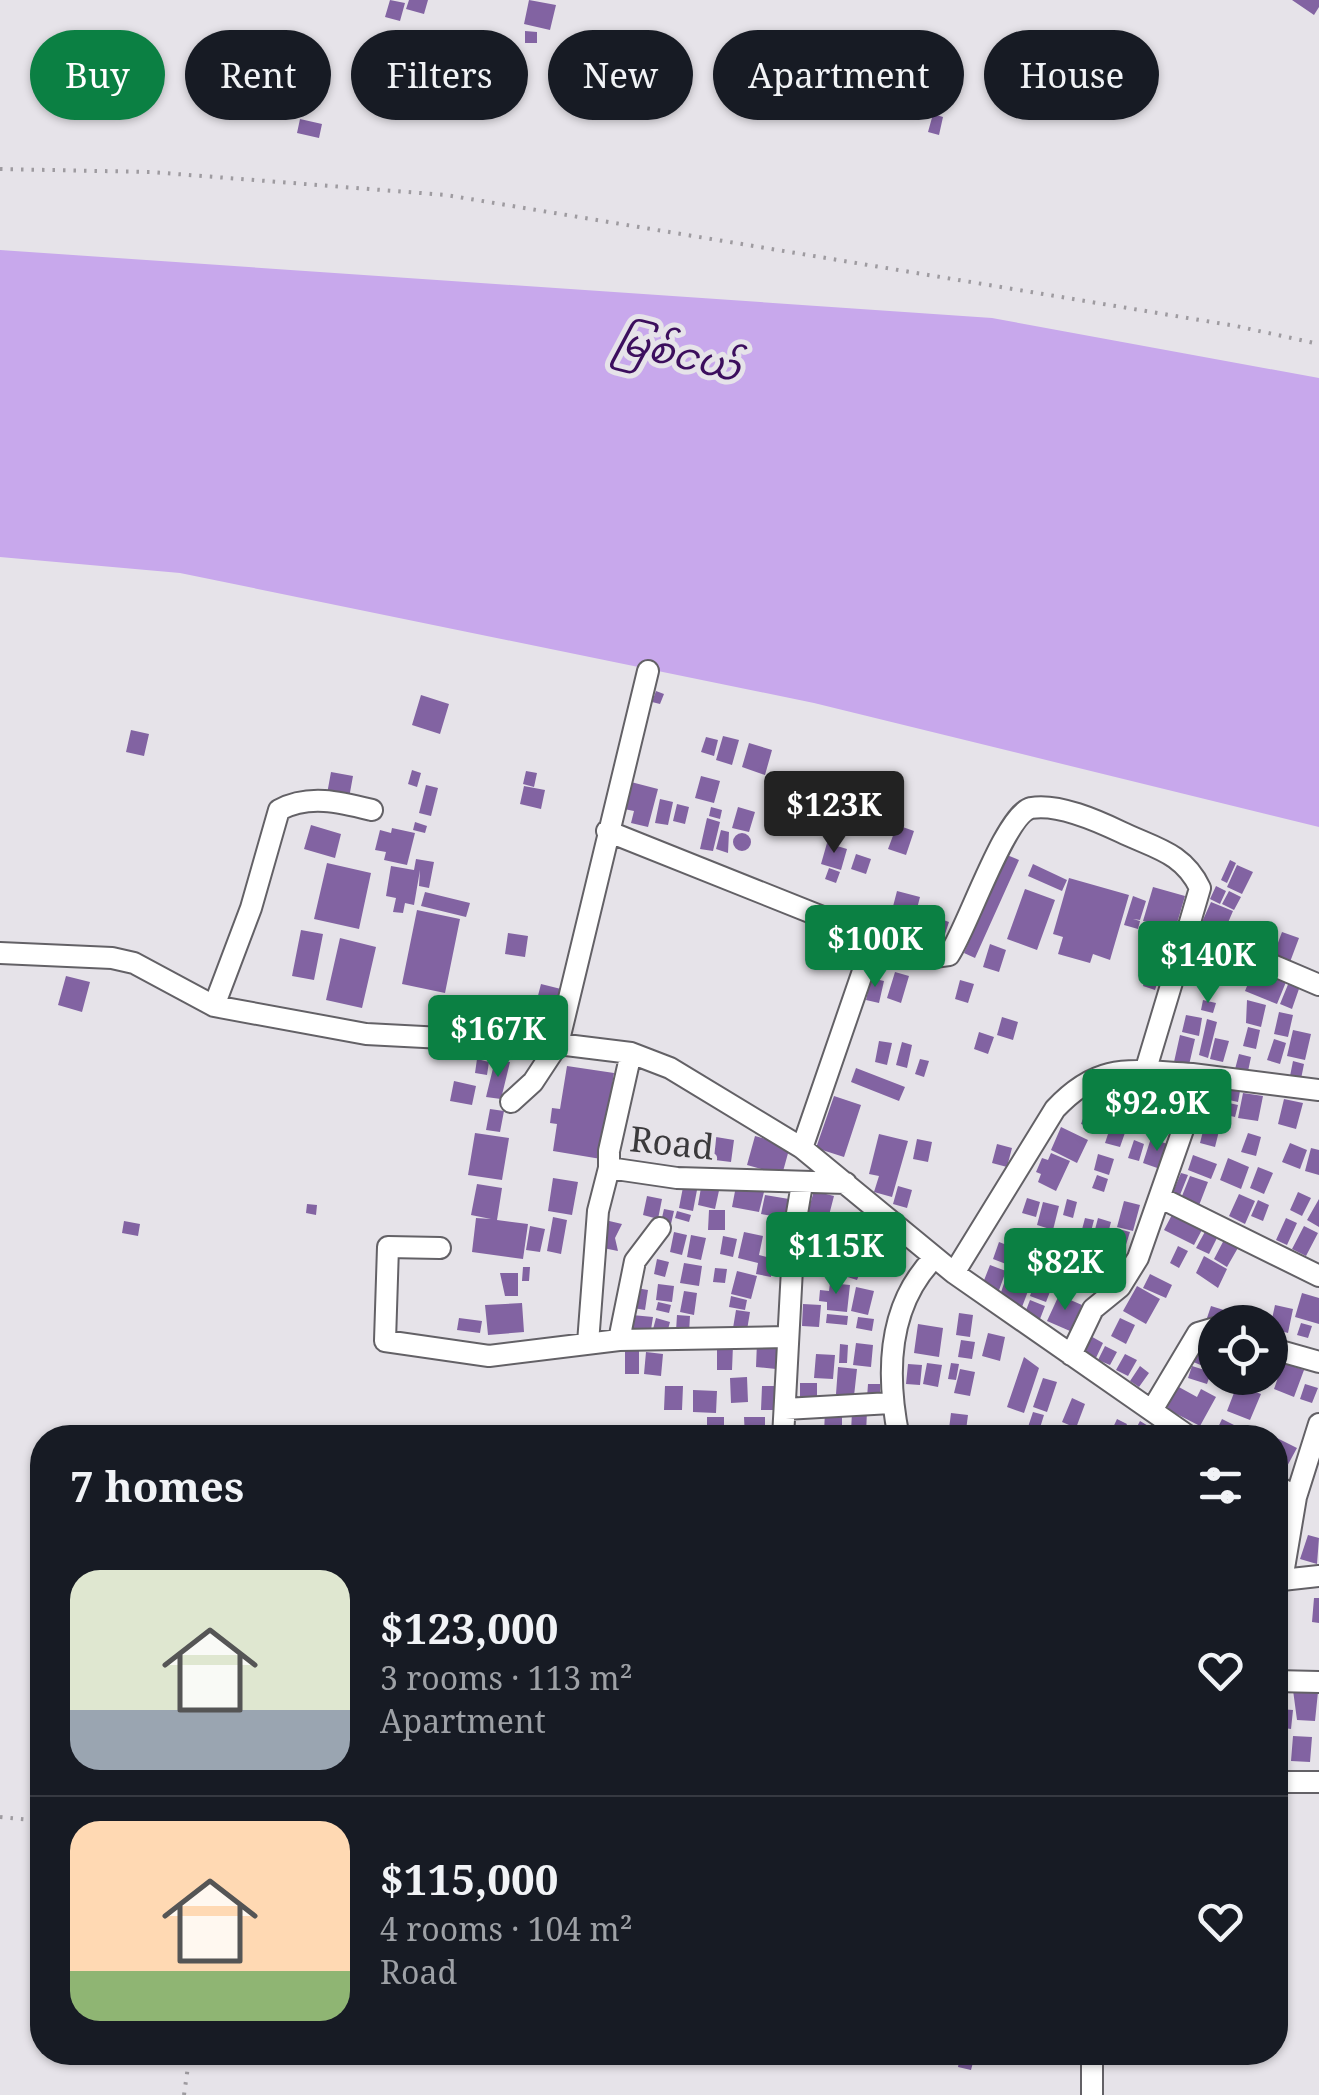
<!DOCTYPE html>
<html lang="en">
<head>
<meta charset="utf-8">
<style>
  body { margin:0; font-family:"Noto Serif","Noto Sans Myanmar",serif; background:#242831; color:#f1f3f6; height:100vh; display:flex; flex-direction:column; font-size:38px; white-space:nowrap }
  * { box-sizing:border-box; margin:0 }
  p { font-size:32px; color:#9ea1a6 }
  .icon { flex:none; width:55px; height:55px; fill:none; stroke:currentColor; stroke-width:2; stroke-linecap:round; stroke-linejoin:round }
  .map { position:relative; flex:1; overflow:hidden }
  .panel { position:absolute; left:30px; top:1425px; width:1258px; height:640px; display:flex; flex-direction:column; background:#171b24; border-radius:40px; box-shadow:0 2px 8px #0004 }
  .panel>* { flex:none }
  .top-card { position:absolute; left:30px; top:30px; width:1260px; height:90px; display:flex; gap:20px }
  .tools { position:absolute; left:1198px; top:1305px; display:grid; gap:20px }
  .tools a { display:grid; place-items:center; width:90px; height:90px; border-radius:50%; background:#171b24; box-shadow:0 2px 8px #0004; font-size:50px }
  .price { position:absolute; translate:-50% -85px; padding:0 22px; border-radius:10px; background:#0b8043; color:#fff; font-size:32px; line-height:65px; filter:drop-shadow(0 2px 5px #0008) }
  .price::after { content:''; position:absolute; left:50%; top:60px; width:30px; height:22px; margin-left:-15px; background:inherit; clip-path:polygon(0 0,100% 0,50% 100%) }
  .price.active { background:#222; color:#fff }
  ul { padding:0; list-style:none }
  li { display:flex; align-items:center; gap:30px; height:250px; padding:0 40px }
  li+li { border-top:2px solid #363941 }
  li span { display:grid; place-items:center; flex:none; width:280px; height:200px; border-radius:30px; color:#555 }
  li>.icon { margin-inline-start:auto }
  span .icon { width:120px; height:120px; fill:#fffc; stroke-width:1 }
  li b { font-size:42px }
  h2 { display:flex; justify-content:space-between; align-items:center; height:120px; padding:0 40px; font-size:42px }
  .chip { padding:0 35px; border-radius:45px; background:#171b24; box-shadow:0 2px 8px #0004; font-size:35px; line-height:90px }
  .chip.active { background:#0b8043; color:#fff }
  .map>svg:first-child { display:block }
  .water { fill:#c8a8ec }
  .building { fill:#8263a2 }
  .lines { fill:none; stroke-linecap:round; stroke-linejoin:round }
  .street-casing { stroke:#636166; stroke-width:24 }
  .path { stroke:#9e9ba0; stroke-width:4; stroke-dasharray:2.5 8; stroke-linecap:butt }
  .street { stroke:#fff; stroke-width:20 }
  .labels { text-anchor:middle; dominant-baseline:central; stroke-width:10; stroke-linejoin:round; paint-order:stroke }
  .street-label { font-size:35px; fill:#3b3a3c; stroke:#e6e3e9 }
  .water-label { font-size:38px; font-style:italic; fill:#3c0e5d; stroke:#e6e3e9 }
</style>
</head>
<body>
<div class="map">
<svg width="1319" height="2095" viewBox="0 0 1319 2095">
  <rect width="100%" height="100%" fill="#e6e3e9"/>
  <path class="water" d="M0,250L992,318L1319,378V827L814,703L180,573L0,557Z"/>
  <path class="building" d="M390,0L405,3L400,21L385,17Z
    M409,0H428L424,14L406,9Z
    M529,0L556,5L550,30L524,24Z
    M1292,0H1319V7L1314,15Z
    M525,31L537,32V43H525Z
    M387,62L407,64L405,88L384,86Z
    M933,114L943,117L939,135L928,132Z
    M300,119L322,124L319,138L297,133Z
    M656,691L664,694L660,704L652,702Z
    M421,695L449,704L440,734L412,725Z
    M131,730L149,734L144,756L126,752Z
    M723,736L739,740L732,765L716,760Z
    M706,737L718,740L714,756L701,752Z
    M749,743L772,750L765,775L742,767Z
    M412,770L421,773L417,787L408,784Z
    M526,771L537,773L534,787L523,784Z
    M331,772L353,776L349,798L327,794Z
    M701,776L720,781L714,803L695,798Z
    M631,782L658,789L648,827L631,823L634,811L624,809Z
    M426,785L438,788L431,816L419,813Z
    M524,786L545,790L541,809L520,804Z
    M660,799L673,802L668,825L655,823Z
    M677,804L689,807L685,824L673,821Z
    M711,807L722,810L720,819L709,816Z
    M738,807L755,812L749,832L732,828Z
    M868,809L888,816L882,835L861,828Z
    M707,818L720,822L713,851L700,849Z
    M415,822L427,826L425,833L413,830Z
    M311,825L341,834L335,858L304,849Z
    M897,825L914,831L906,855L888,849Z
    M392,828L415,833L407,865L384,860L386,852L375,850L380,830L391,833Z
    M721,830L729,832L728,853L716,849Z
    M733 842a9 9 0 1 1 18 0a9 9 0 1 1-18 0Z
    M827,843L847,849L841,870L821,864Z
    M856,854L871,859L866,874L851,869Z
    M1007,855L1019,860L975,958L964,953Z
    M416,859L434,862L429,888L419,886L420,870L414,905L405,903L403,913L393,912L396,898L386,896L391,866L414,870Z
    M1230,860L1236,863L1227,883L1221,880Z
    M327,863L371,873L359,929L314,919Z
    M1033,864L1067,880L1062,891L1028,876Z
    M1237,865L1253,872L1242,894L1227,887Z
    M829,868L840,872L836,883L825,879Z
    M1069,878L1129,895L1110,960L1093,954L1090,963L1058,954L1063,937L1053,934Z
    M1216,886L1226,891L1220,904L1210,899Z
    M1153,887L1185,896L1175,930L1143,921Z
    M1025,889L1055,900L1037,950L1007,939Z
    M897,891L920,897L913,924L890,918Z
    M1229,891L1241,897L1234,910L1222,904Z
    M425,892L470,903L466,917L421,906Z
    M1133,896L1146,901L1140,920L1133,919L1140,921L1138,929L1124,925Z
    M1211,902L1233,911L1224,932L1202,922Z
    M417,910L460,919L445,993L402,984Z
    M929,915L949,922L944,937L924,930Z
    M884,920L900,924L895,941L879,937Z
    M1143,922L1174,933L1155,990L1143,986L1159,938L1140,931Z
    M301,930L323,934L314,980L292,976Z
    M923,932L943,938L938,954L918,947Z
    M1282,932L1299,938L1290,962L1273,956Z
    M508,933L528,936L525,957L505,954Z
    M340,938L376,947L362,1008L326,1000Z
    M1201,940L1214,945L1208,963L1194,958Z
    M990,944L1006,950L999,972L983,967Z
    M1217,955L1229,960L1223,973L1212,968Z
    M1197,965L1206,967L1203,979L1194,976Z
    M1234,966L1243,968L1239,983L1230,980Z
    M1254,969L1286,982L1277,1004L1245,991Z
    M895,972L909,976L901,1003L887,998Z
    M66,976L90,982L82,1012L58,1005Z
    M871,978L884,981L879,1003L866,1000Z
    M960,980L974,984L968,1003L955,999Z
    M1289,982L1300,986L1292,1009L1280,1004Z
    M541,984L565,990L557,1021L533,1015Z
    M1203,1000L1216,1003L1213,1013L1201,1010Z
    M1247,1000L1266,1005L1261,1027L1246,1023Z
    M1279,1012L1293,1015L1288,1037L1274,1034Z
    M1186,1015L1202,1018L1199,1036L1182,1032Z
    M1002,1017L1018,1022L1013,1040L997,1035Z
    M1207,1019L1217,1022L1208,1058L1199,1055Z
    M1248,1027L1260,1030L1256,1049L1243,1046Z
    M1293,1030L1311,1034L1305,1060L1287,1056Z
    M979,1032L994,1037L988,1054L974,1049Z
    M1180,1035L1195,1039L1189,1065L1174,1062Z
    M1215,1038L1229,1041L1223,1062L1210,1059Z
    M1274,1039L1286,1043L1280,1064L1267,1060Z
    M879,1041L892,1043L887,1065L875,1062Z
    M902,1042L912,1045L907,1068L896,1065Z
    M1239,1054L1251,1057L1247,1076L1234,1073Z
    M477,1059L489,1062L487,1075L475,1073Z
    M920,1059L929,1061L924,1077L915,1074Z
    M495,1060L510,1062L501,1099L486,1097Z
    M1293,1061L1304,1064L1301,1079L1290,1076Z
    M567,1066L614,1073L601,1159L553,1151L557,1124L550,1123L552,1108L560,1109Z
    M856,1068L905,1087L899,1101L851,1082Z
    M454,1081L476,1086L472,1105L450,1101Z
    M1197,1083L1227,1088L1222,1116L1192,1110Z
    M1231,1089L1240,1091L1238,1102L1229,1100Z
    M1122,1092L1150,1097L1146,1120L1118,1117Z
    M1243,1093L1263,1096L1258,1121L1238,1118Z
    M834,1096L861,1105L844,1157L816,1148Z
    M1284,1099L1303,1103L1296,1129L1278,1124Z
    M1090,1100L1107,1106L1098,1129L1081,1124Z
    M1229,1103L1238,1105L1235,1117L1226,1115Z
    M1164,1108L1176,1110L1174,1123L1162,1121Z
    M490,1109L504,1111L500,1132L486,1130Z
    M1206,1119L1221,1123L1215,1147L1200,1143Z
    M1112,1122L1127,1127L1120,1147L1105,1143Z
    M1061,1127L1088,1140L1077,1163L1051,1150Z
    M475,1133L509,1138L502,1180L468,1175Z
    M1248,1133L1261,1137L1256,1156L1241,1152Z
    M879,1134L908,1141L892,1197L874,1192L879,1176L869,1174Z
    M710,1136L734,1140L731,1162L707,1159Z
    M755,1136L790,1146L782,1175L747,1165Z
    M1151,1138L1170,1145L1163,1170L1143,1163Z
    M917,1139L932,1142L928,1162L913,1159Z
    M1134,1140L1144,1144L1139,1161L1128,1158Z
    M1290,1143L1307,1150L1300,1169L1282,1162Z
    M997,1144L1012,1148L1007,1167L992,1163Z
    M1311,1148L1319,1150V1175L1305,1171Z
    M1051,1153L1070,1161L1056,1191L1038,1182L1041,1174L1036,1172L1042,1158L1048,1160Z
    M1098,1154L1114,1159L1109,1175L1094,1170Z
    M1193,1155L1217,1164L1211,1179L1188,1170Z
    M1228,1158L1249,1167L1241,1189L1220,1180Z
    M1258,1167L1273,1173L1264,1194L1250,1188Z
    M1181,1173L1188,1175L1180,1195L1173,1192Z
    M1097,1175L1108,1179L1104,1192L1092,1188Z
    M1190,1176L1208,1182L1198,1208L1180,1201Z
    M553,1178L578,1182L572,1215L548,1211Z
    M702,1182L720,1186L715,1209L698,1205Z
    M477,1184L502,1188L497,1220L528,1224L523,1259L472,1252L476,1218L491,1219L471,1215Z
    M736,1186L764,1192L759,1212L732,1207Z
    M898,1186L912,1190L907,1208L893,1204Z
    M683,1187L697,1190L693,1211L679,1208Z
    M814,1191L834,1196L827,1223L806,1218Z
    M1298,1192L1311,1198L1302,1216L1290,1210Z
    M1239,1194L1255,1201L1245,1224L1229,1216Z
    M765,1195L795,1200L791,1219L761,1214Z
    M647,1196L662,1199L658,1219L643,1215Z
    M1027,1198L1040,1202L1036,1217L1022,1213Z
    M1067,1199L1077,1202L1073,1218L1063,1215Z
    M1319,1199V1227L1307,1220Z
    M1258,1200L1269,1205L1263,1221L1251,1216Z
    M1124,1201L1140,1205L1133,1231L1117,1227Z
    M1043,1202L1059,1206L1053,1230L1037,1225Z
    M307,1204L317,1205L316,1215L306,1213Z
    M664,1209L674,1211L671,1224L661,1222Z
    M709,1210H725V1230H708Z
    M677,1211L691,1215L689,1222L675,1218Z
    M1174,1211L1204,1226L1194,1245L1164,1230Z
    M553,1217L567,1220L561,1254L547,1251Z
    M1085,1218L1094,1220L1089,1239L1080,1237Z
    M1098,1218L1111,1222L1106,1241L1093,1237Z
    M1286,1218L1297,1223L1287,1245L1276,1240Z
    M605,1220L622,1224L615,1238L618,1251L598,1247Z
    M124,1221L140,1224L138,1236L122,1233Z
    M530,1226L545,1229L540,1252L526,1250Z
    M843,1226L866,1235L856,1262L832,1253Z
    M1304,1226L1318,1233L1306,1256L1292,1249Z
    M1115,1228L1130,1232L1124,1251L1109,1246Z
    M1207,1228L1219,1234L1209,1254L1196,1248Z
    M810,1229L829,1234L822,1258L803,1253Z
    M674,1232L687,1235L682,1255L670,1252Z
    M744,1232L763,1236L759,1255L774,1259L771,1277L756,1274L758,1263L738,1258Z
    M691,1235L706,1238L701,1260L687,1257Z
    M723,1236L737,1239L733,1257L720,1254Z
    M1020,1236L1038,1242L1030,1266L1013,1261Z
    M1225,1238L1239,1246L1227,1267L1214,1259Z
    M999,1242L1012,1247L1006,1264L993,1259Z
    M1178,1246L1188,1251L1179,1268L1170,1263Z
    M1204,1256L1227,1269L1218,1288L1196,1273Z
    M1045,1258L1055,1261L1051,1278L1040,1274Z
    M1058,1258L1077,1264L1069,1286L1051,1280Z
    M657,1259L669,1262L665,1277L654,1274Z
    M1085,1260L1098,1263L1095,1276L1081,1273Z
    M684,1263L702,1266L699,1286L680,1283Z
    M845,1264L861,1270L857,1280L841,1275Z
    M990,1265L1006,1271L998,1293L981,1288Z
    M523,1267H530L529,1281H522Z
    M715,1268L727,1269L725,1283L713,1282Z
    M1009,1269L1033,1278L1022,1307L999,1298Z
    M737,1271L757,1276L751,1299L731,1294Z
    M500,1273H518V1296H505Z
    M1150,1274L1172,1285L1166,1298L1143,1288Z
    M1036,1278L1053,1284L1046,1302L1030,1296Z
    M830,1283L850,1285L847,1312L827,1310V1302L819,1301L820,1290L829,1291Z
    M658,1284L674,1286L672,1302L656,1300Z
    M1137,1286L1160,1299L1146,1324L1123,1311Z
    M856,1287L874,1291L868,1315L851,1311Z
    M636,1288L648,1290L645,1310L633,1308Z
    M684,1291L697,1293L694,1315L680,1312Z
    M1302,1293L1319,1298V1324L1295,1317Z
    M1059,1295L1082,1305L1070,1331L1047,1321Z
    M731,1296L747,1300L745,1310L729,1307Z
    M1030,1300L1045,1306L1040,1319L1025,1313Z
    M658,1302L671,1305L669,1313L656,1310Z
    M522,1303L524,1332L488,1335L485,1305Z
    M803,1304L821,1305L819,1327L802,1326Z
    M1275,1305L1293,1309L1288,1333L1270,1328Z
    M1211,1306L1227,1311L1223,1322L1206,1321Z
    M1234,1306L1250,1310L1246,1322H1229Z
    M736,1310L750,1312L747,1330L733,1328Z
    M959,1313L973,1315L970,1337L956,1335Z
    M827,1314L848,1316L847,1325L826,1323Z
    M632,1315L653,1317L650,1336L629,1334Z
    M677,1315L690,1316L689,1333L676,1331Z
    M858,1317L874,1319L872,1331L856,1328Z
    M459,1318L482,1321L480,1333L457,1330Z
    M656,1318L670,1322L666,1337L652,1333Z
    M1120,1318L1135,1325L1126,1344L1111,1336Z
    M1301,1323L1312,1326L1308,1338L1297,1335Z
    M918,1324L943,1328L939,1357L914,1353Z
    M988,1333L1005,1337L1000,1361L982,1356Z
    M1087,1334L1103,1343L1095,1360L1078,1351Z
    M1202,1336L1215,1341L1210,1369L1191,1361Z
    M961,1340L975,1342L972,1359L958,1357Z
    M757,1342L777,1344L776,1369L756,1367Z
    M856,1343L873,1345L871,1367L853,1365Z
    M840,1344L848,1345L847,1363H839Z
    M717,1345H733L732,1370H717Z
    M1105,1346L1117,1352L1110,1365L1098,1360Z
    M625,1351H639V1374H625Z
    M646,1352L663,1354L661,1376L644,1374Z
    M816,1354L835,1355L833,1379L814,1378Z
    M1125,1354L1137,1360L1128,1376L1116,1370Z
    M1024,1357L1039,1368L1024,1413L1007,1407Z
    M1270,1362L1277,1365L1268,1388L1242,1378H1270Z
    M927,1363L942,1365L938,1387L923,1384Z
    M951,1363L959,1364L956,1380L948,1379Z
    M1283,1363L1304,1370L1294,1397L1274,1389Z
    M908,1364L922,1365L920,1385L906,1384Z
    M1140,1366L1149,1373L1139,1387L1130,1381Z
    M1192,1366L1211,1372L1207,1384L1188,1378Z
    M838,1367L857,1369L854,1396L836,1394Z
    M960,1369L975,1372L970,1396L954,1393Z
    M747,1377L748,1402L731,1403L730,1378Z
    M1043,1378L1057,1382L1047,1412L1033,1407Z
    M800,1383H817V1398H800Z
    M868,1384H880V1398H867Z
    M1305,1384L1318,1388L1312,1403L1300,1399Z
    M1237,1385L1261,1394L1250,1420L1227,1411Z
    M665,1386H683L682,1410H664Z
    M762,1386H776V1410H761Z
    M1177,1386L1197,1397L1201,1389L1216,1397L1200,1426L1165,1408Z
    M693,1390L717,1391L716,1413L693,1412Z
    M1072,1398L1085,1404L1076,1428L1062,1422Z
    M825,1411H842V1433H824Z
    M852,1411H867L866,1434L851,1433Z
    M1033,1412L1044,1415L1039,1431L1028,1427Z
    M951,1413L968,1415L965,1438L948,1437Z
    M707,1417H724V1434H732V1438H707Z
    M744,1417H765V1438H745Z
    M1117,1419L1127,1424L1121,1438L1110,1434Z
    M1222,1419L1242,1429L1238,1438H1213Z
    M1140,1421L1155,1430L1150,1438H1131Z
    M1277,1438L1297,1448L1285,1470L1275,1464Z
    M1275,1515L1284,1517L1279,1534L1275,1533Z
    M1308,1535L1319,1538L1317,1564L1300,1559Z
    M1314,1598H1319V1623L1312,1622Z
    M1293,1690L1318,1692L1315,1721L1297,1720Z
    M1279,1709L1293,1710L1291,1729L1277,1727Z
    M1293,1736L1312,1737L1310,1762L1291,1761Z
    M1275,1739L1285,1740L1284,1764H1275Z
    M961,2052L975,2055L971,2070L958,2067Z"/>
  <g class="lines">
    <g class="street-casing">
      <path id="street" d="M607,831L880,940
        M0,953L112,958L134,963L214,1006L366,1034L558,1044L631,1053L670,1068L802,1148L954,1273L1191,1438
        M214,1006L251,908L279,810C309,794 340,802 372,810
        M631,1053L609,1151V1168L677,1178L846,1183
        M1145,1072L1188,929L1319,985
        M1192,1074L1319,1090
        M511,1102L533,1082L558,1044L648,671
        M802,1148L873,942L880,940L934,957L949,955C967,929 1005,814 1031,808C1058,803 1098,821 1121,832C1154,848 1183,852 1200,888L1188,929
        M1161,1198L1319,1276
        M440,1248L388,1247L385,1341L489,1356L619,1340L787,1337
        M954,1273L1055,1109C1100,1061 1131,1071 1192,1074L1186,1121L1138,1258L1120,1287L1093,1309L1071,1355
        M619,1340L635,1261L660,1228
        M588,1343L598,1211L609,1168
        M1270,1348L1319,1362
        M785,1409L891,1403
        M1152,1410L1198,1333L1215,1328
        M783,1438L794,1231L802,1184
        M899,1438C886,1375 887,1306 934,1258
        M1275,1485L1296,1497L1282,1580L1275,1581
        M1296,1497L1319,1424
        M1282,1580L1319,1576
        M1275,1681L1319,1682
        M1275,1782H1319
        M1092,2095V2052"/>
    </g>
    <path class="path" d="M0,169L151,172L446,195L1236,326L1319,344
      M0,1817L42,1821
      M184,2095L190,2052"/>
    <use href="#street" class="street"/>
  </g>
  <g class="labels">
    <g class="street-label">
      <text transform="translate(672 1142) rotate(6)">Road</text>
    </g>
    <g class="water-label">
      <text transform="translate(678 352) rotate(14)">မြစ်ငယ်</text>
    </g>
  </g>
</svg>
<div class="tools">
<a><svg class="icon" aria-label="locate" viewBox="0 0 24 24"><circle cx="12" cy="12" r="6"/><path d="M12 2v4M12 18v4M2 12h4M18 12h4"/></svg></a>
</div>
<b class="price active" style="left:834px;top:856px">$123K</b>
<b class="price" style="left:875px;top:990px">$100K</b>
<b class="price" style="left:1208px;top:1006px">$140K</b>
<b class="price" style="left:498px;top:1080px">$167K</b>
<b class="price" style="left:1157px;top:1154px">$92.9K</b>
<b class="price" style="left:836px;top:1297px">$115K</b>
<b class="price" style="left:1065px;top:1313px">$82K</b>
<div class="top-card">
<a class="chip active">Buy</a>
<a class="chip">Rent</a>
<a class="chip">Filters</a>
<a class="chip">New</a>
<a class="chip">Apartment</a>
<a class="chip">House</a>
</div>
<section class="panel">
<h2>7 homes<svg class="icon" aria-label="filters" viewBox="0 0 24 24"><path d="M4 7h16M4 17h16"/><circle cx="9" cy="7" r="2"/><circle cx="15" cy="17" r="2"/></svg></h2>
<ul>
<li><span style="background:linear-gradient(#dfe7d0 70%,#9aa5b1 0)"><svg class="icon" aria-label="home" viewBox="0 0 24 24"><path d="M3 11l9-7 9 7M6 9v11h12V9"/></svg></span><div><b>$123,000</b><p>3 rooms · 113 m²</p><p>Apartment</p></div><svg class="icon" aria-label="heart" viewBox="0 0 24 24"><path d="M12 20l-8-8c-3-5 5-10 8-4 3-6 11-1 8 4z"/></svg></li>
<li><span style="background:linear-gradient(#ffd9b3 75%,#8fb573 0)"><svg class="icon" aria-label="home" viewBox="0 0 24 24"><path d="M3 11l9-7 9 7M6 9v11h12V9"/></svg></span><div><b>$115,000</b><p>4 rooms · 104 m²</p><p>Road</p></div><svg class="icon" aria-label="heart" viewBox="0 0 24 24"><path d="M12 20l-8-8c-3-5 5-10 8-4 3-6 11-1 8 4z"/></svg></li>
</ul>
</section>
</div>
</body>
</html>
